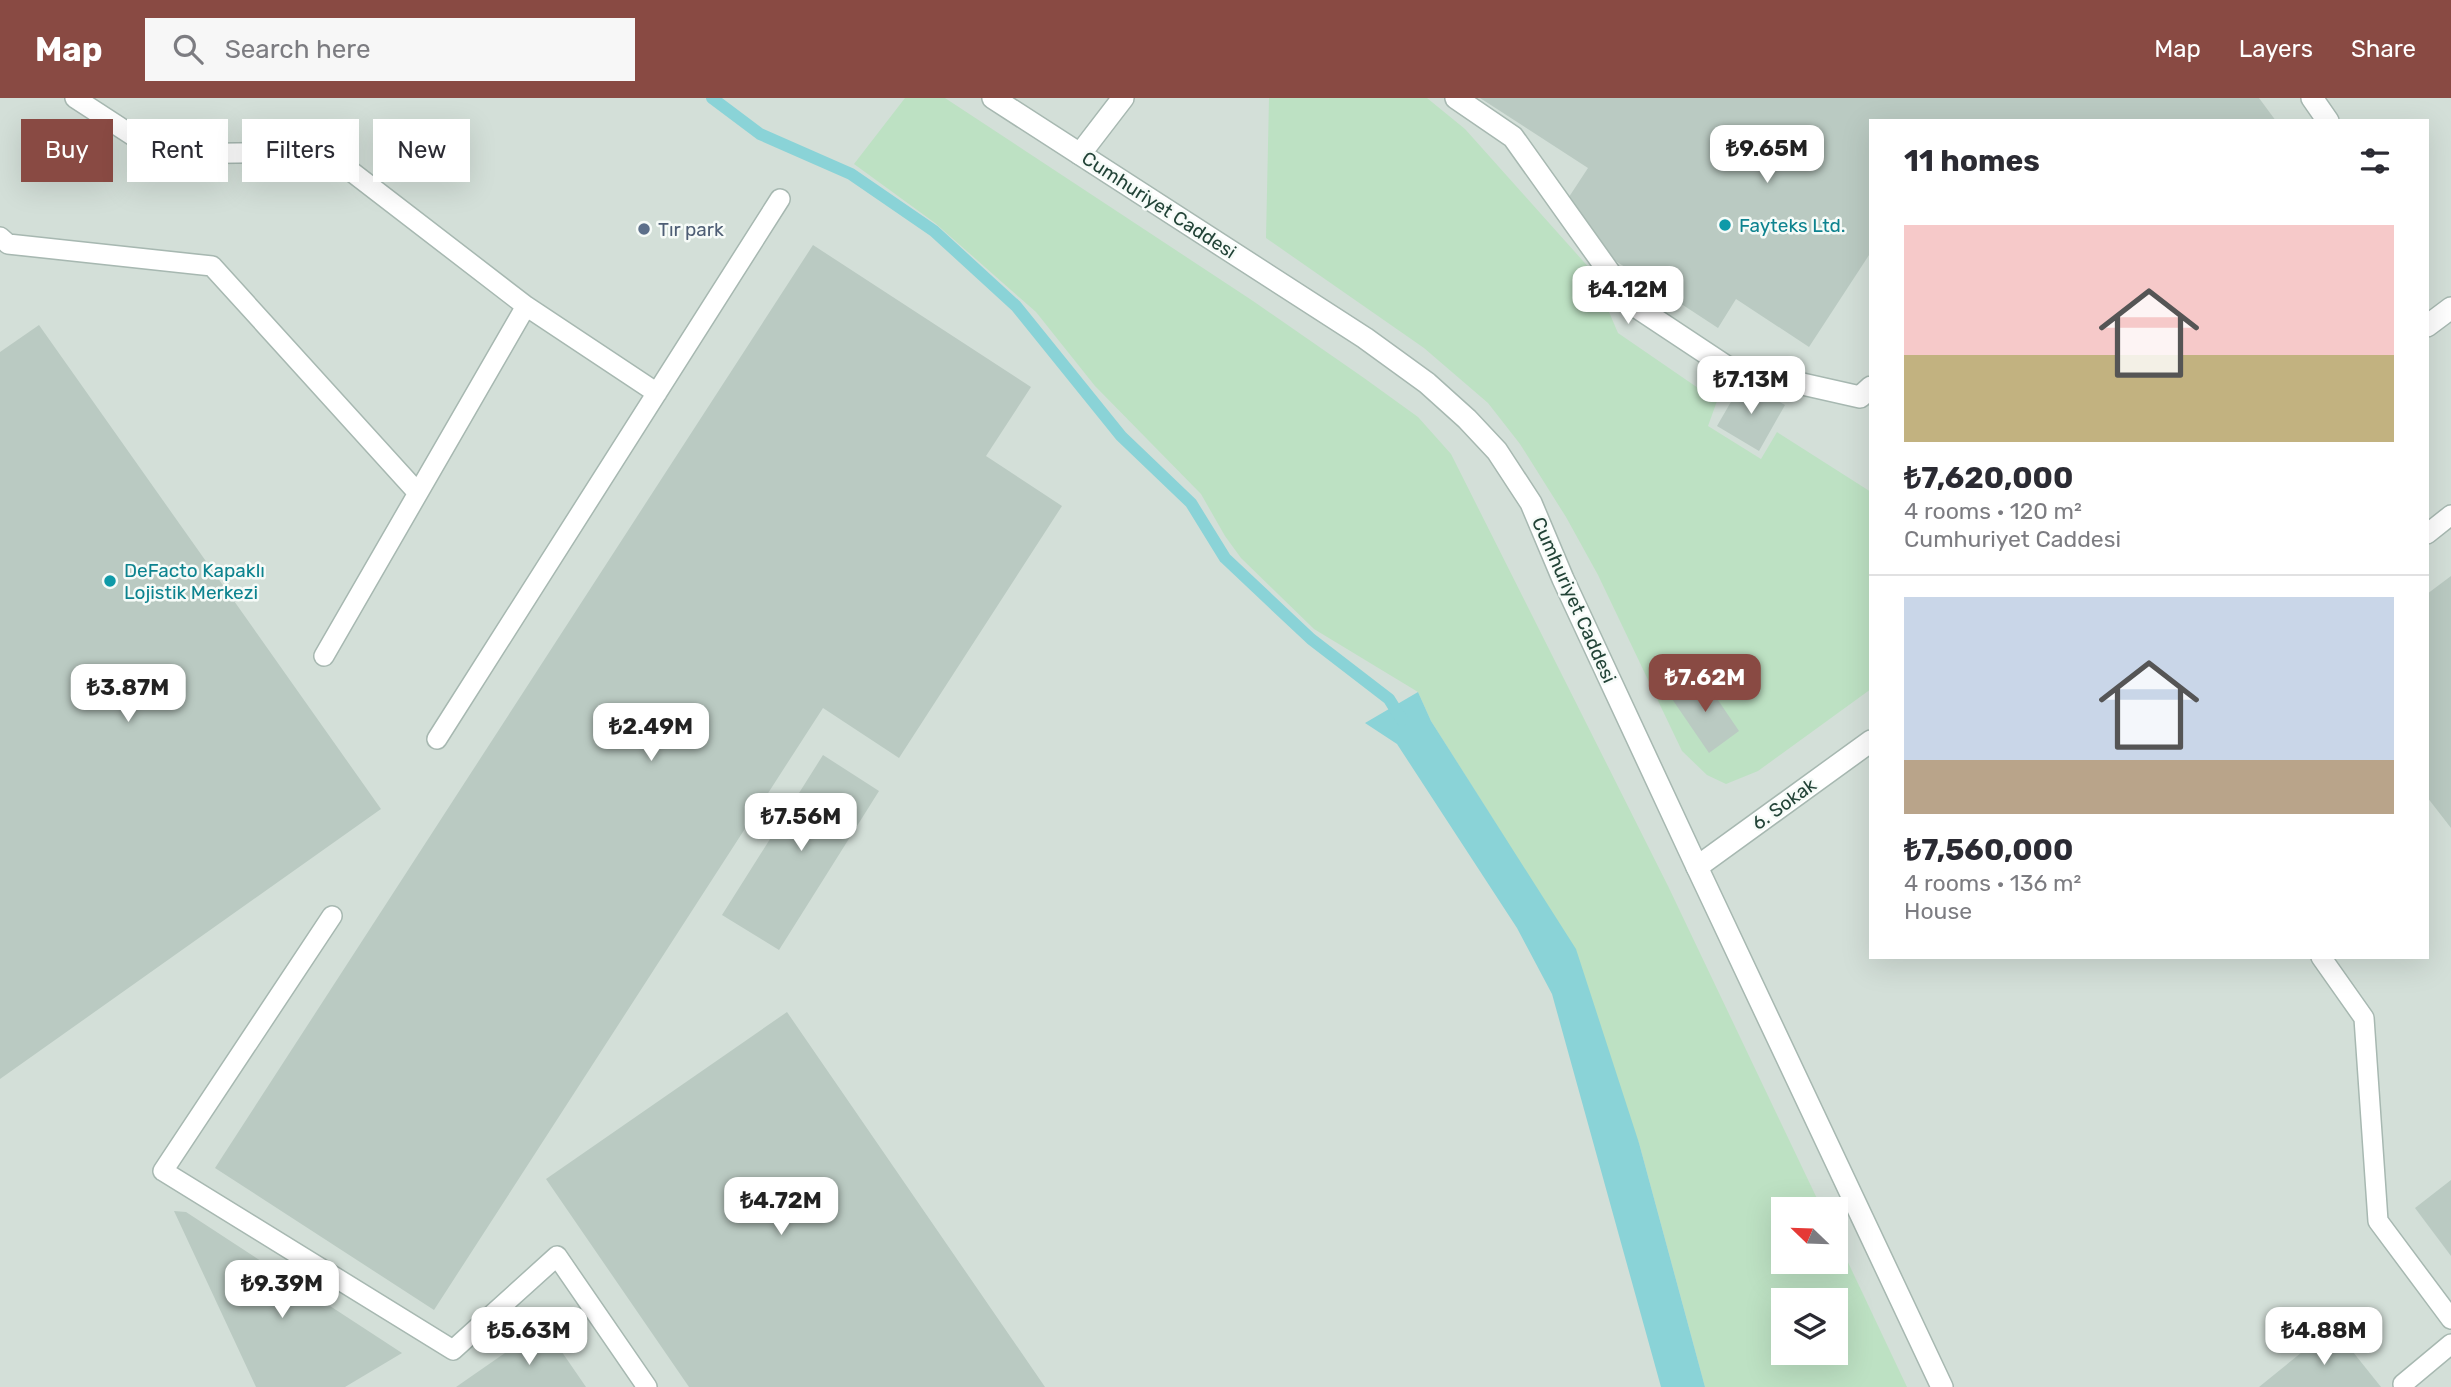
<!DOCTYPE html>
<html lang="en">
<head>
<meta charset="utf-8">
<style>
  body { margin:0; font-family:Rubik,sans-serif; background:#f7f7f7; color:#2b2b33; height:100vh; display:flex; flex-direction:column; font-size:26px; white-space:nowrap }
  * { box-sizing:border-box; margin:0 }
  p { font-size:23px; color:#7c7c81 }
  .icon { flex:none; width:38px; height:38px; fill:none; stroke:currentColor; stroke-width:2; stroke-linecap:round; stroke-linejoin:round }
  .map { position:relative; flex:1; overflow:hidden }
  .side { position:absolute; left:1869px; top:21px; width:560px; height:840px; display:flex; flex-direction:column; background:#fff; border-radius:0px; box-shadow:0 7px 28px #0002 }
  .side>* { flex:none }
  .hud { position:absolute; left:21px; top:21px; width:665px; height:63px; display:flex; gap:14px }
  .needle { width:46px; rotate:293deg }
  .controls { position:absolute; left:1771px; top:1099px; display:grid; gap:14px }
  .controls a { display:grid; place-items:center; width:77px; height:77px; border-radius:0px; background:#fff; box-shadow:0 7px 28px #0002; font-size:35px }
  .price { position:absolute; translate:-50% -60px; padding:0 16px; border-radius:14px; background:#fff; color:#222; font-size:23px; line-height:46px; filter:drop-shadow(0 2px 4px #0008) }
  .price::after { content:''; position:absolute; left:50%; top:42px; width:21px; height:16px; margin-left:-10px; background:inherit; clip-path:polygon(0 0,100% 0,50% 100%) }
  .price.active { background:#894a43; color:#fff }
  ul { padding:0; list-style:none }
  li { display:grid; align-content:center; gap:14px; height:371px; padding:0 35px }
  li+li { border-top:2px solid #e1e1e2 }
  li span { display:grid; place-items:center; height:217px; border-radius:0px; color:#555 }
  li>.icon { margin-inline-start:auto }
  span .icon { width:126px; height:126px; fill:#fffc; stroke-width:1 }
  li b { font-size:30px }
  h2 { display:flex; justify-content:space-between; align-items:center; height:84px; padding:0 35px; font-size:30px }
  .pill { padding:0 24px; border-radius:0px; background:#fff; box-shadow:0 7px 28px #0002; font-size:24px; line-height:63px }
  .pill.active { background:#894a43; color:#fff }
  header { display:flex; align-items:center; gap:42px; box-sizing:border-box; height:98px; padding:0 35px; background:#894a43; color:#fff }
  header strong { font-size:33px }
  nav { display:flex; gap:38px; margin-inline-start:auto; font-size:24px }
  .search { width:490px; height:63px; background:#f7f7f7; display:flex; align-items:center; gap:18px; box-sizing:border-box; padding:0 24px; border-radius:0px; color:#7c7c81; font-size:26px }
  .map>svg:first-child { display:block }
  .built { fill:#d3dfd8; fill-rule:evenodd }
  .green { fill:#bde1c3; fill-rule:evenodd }
  .water { fill:#8ad3d7 }
  .lines { fill:none; stroke-linecap:round; stroke-linejoin:round }
  .stream { stroke:#8ad3d7; stroke-width:12 }
  .building { fill:#bacac2 }
  .service-casing { stroke:#a7b8b1; stroke-width:22 }
  .minor-casing { stroke:#a7b8b1; stroke-width:24 }
  .tertiary-casing { stroke:#a7b8b1; stroke-width:24 }
  .service { stroke:#fff; stroke-width:19 }
  .minor { stroke:#fff; stroke-width:21 }
  .tertiary { stroke:#fff; stroke-width:21 }
  .culture-dot { fill:#0f9aa8; stroke:#f6fbf8; stroke-width:2.5 }
  .service-dot { fill:#5c6f8a; stroke:#f6fbf8; stroke-width:2.5 }
  .labels { text-anchor:middle; dominant-baseline:central; stroke-width:5; stroke-linejoin:round; paint-order:stroke }
  .street-label { font-size:19px; fill:#224337; stroke:#f6fbf8 }
  .culture-label { font-size:19px; fill:#0d838f; stroke:#f6fbf8; text-anchor:start }
  .service-label { font-size:19px; fill:#4e5e75; stroke:#f6fbf8; text-anchor:start }
</style>
</head>
<body>
<header>
<strong>Map</strong>
<div class="search"><svg class="icon" aria-label="search" viewBox="0 0 24 24"><circle cx="10" cy="10" r="6"/><path d="M15 15l6 6"/></svg>Search here</div>
<nav><a>Map</a><a>Layers</a><a>Share</a></nav>
</header>
<div class="map">
<svg width="2451" height="1289" viewBox="0 0 2451 1289">
  <rect width="100%" height="100%" fill="#e5efea"/>
  <path class="built" d="M0,0H2451V1289H0ZM1871,23H2427V859H1871ZM1783,1111H1836V1164H1783ZM1783,1202H1836V1255H1783Z"/>
  <path class="green" d="M905,0H945L1253,203L1364,280L1418,319L1451,356L1668,788L1822,1111H1783V1164H1836V1139L1907,1289H1705L1639,1045L1501,734L1431,623L1418,594L1314,531L1241,460L1225,438L1201,396L1095,288L1036,214L935,125L854,66ZM1783,1202H1836V1255H1783Z
    M1269,0H1427L1465,31L1600,182L1606,207L1618,235L1717,303L1708,328L1761,361L1777,334L1871,394V591L1758,673L1726,686L1707,677L1682,653L1598,477L1566,419L1520,346L1488,305L1424,250L1266,140Z"/>
  <path class="water" d="M1418,594L1431,623L1576,851L1639,1045L1705,1289H1661L1552,896L1517,830L1397,646L1365,625Z"/>
  <g class="lines">
    <path class="stream" d="M712,0L760,36L851,76L934,133L1016,208L1121,338L1191,405L1225,460L1311,541L1389,601L1402,622"/>
  </g>
  <path class="building" d="M1480,0H2259L2276,23H1871V154L1809,249L1736,201L1718,230L1573,135L1584,119L1565,105L1588,70Z
    M813,147L1031,289L986,358L1062,408L899,660L823,610L434,1212L215,1070Z
    M39,227L381,711L0,981V254Z
    M1743,283L1785,307L1759,353L1717,328Z
    M2451,478V730L2427,699V496Z
    M1701,577L1739,633L1709,655L1670,598Z
    M823,657L879,693L779,852L722,817Z
    M787,914L1045,1289H689L546,1081Z
    M2451,1082V1158L2415,1110Z
    M174,1113L186,1114L402,1255L345,1289H256Z
    M544,1228L586,1289H456Z
    M2333,1229L2381,1289H2259Z"/>
  <g class="lines">
    <g class="service-casing">
      <path id="service" d="M75,0L161,56L326,54L526,208L324,558
        M0,139L8,146L212,168L418,395
        M526,208L657,295
        M2427,436L2451,417
        M437,641L780,101
        M332,818L163,1073L453,1252L557,1158L647,1289
        M2321,859L2364,920L2378,1123L2451,1221
        M2403,1286L2451,1246"/>
    </g>
    <g class="minor-casing">
      <path id="minor" d="M1456,0L1513,39L1632,206L1727,269L1860,299L1871,289
        M2312,0L2328,23
        M1080,56L1123,0
        M2427,228L2451,210
        M1697,769L1871,643"/>
    </g>
    <g class="tertiary-casing">
      <path id="tertiary" d="M993,0L1365,240L1427,285L1467,321L1497,353L1531,405L1563,481L1697,769L1942,1289"/>
    </g>
    <use href="#service" class="service"/>
    <use href="#minor" class="minor"/>
    <use href="#tertiary" class="tertiary"/>
  </g>
  <g class="culture-dot">
    <circle cx="1725" cy="127" r="7"/>
    <circle cx="110" cy="483" r="7"/>
  </g>
  <circle class="service-dot" cx="644" cy="131" r="7"/>
  <g class="labels">
    <g class="street-label">
      <text transform="translate(1159 107) rotate(33)">Cumhuriyet Caddesi</text>
      <text transform="translate(1574 502) rotate(66)">Cumhuriyet Caddesi</text>
      <text transform="translate(1784 706) rotate(-36)">6. Sokak</text>
    </g>
    <g class="culture-label">
      <text x="1739" y="127">Fayteks Ltd.</text>
      <text x="124" y="472">DeFacto Kapaklı<tspan x="124" dy="22">Lojistik Merkezi</tspan></text>
    </g>
    <g class="service-label">
      <text x="658" y="131">Tır park</text>
    </g>
  </g>
</svg>
<div class="controls">
<a><svg class="needle" viewBox="-14 -14 28 28"><path d="M0-13l5 13h-10z" fill="#e53935"/><path d="M0 13l5-13h-10z" fill="#7c7c81"/></svg></a>
<a><svg class="icon" aria-label="layers" viewBox="0 0 24 24"><path d="M12 4l9 5-9 5-9-5zM3 14l9 5 9-5"/></svg></a>
</div>
<b class="price" style="left:1767px;top:87px">₺9.65M</b>
<b class="price" style="left:1628px;top:228px">₺4.12M</b>
<b class="price" style="left:1751px;top:318px">₺7.13M</b>
<b class="price active" style="left:1705px;top:616px">₺7.62M</b>
<b class="price" style="left:128px;top:626px">₺3.87M</b>
<b class="price" style="left:651px;top:665px">₺2.49M</b>
<b class="price" style="left:801px;top:755px">₺7.56M</b>
<b class="price" style="left:781px;top:1139px">₺4.72M</b>
<b class="price" style="left:282px;top:1222px">₺9.39M</b>
<b class="price" style="left:529px;top:1269px">₺5.63M</b>
<b class="price" style="left:2324px;top:1269px">₺4.88M</b>
<div class="hud">
<a class="pill active">Buy</a>
<a class="pill">Rent</a>
<a class="pill">Filters</a>
<a class="pill">New</a>
</div>
<section class="side">
<h2>11 homes<svg class="icon" aria-label="filters" viewBox="0 0 24 24"><path d="M4 7h16M4 17h16"/><circle cx="9" cy="7" r="2"/><circle cx="15" cy="17" r="2"/></svg></h2>
<ul>
<li><span style="background:linear-gradient(#f6c9c9 60%,#c2b280 0)"><svg class="icon" aria-label="home" viewBox="0 0 24 24"><path d="M3 11l9-7 9 7M6 9v11h12V9"/></svg></span><div><b>₺7,620,000</b><p>4 rooms · 120 m²</p><p>Cumhuriyet Caddesi</p></div></li>
<li><span style="background:linear-gradient(#c9d6e8 75%,#b9a48a 0)"><svg class="icon" aria-label="home" viewBox="0 0 24 24"><path d="M3 11l9-7 9 7M6 9v11h12V9"/></svg></span><div><b>₺7,560,000</b><p>4 rooms · 136 m²</p><p>House</p></div></li>
</ul>
</section>
</div>
</body>
</html>
